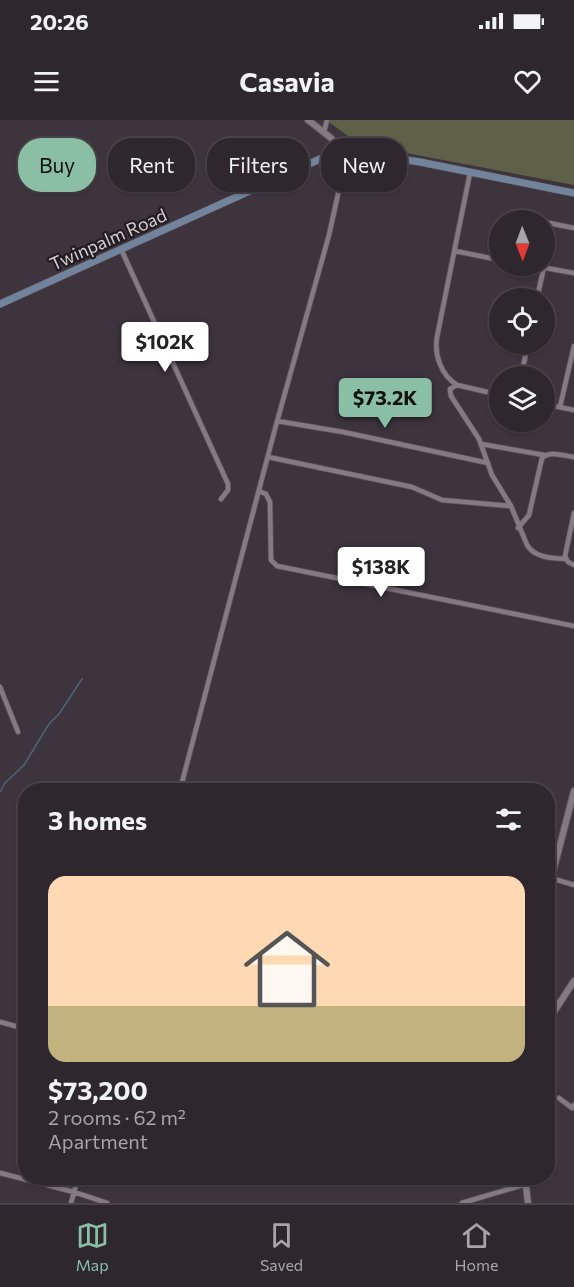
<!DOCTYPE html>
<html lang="en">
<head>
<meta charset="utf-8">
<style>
  body { margin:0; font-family:Commissioner,sans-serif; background:#3a333a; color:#f1f3f6; height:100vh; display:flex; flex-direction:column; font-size:22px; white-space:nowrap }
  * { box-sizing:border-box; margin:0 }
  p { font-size:20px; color:#a7a5aa }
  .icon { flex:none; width:33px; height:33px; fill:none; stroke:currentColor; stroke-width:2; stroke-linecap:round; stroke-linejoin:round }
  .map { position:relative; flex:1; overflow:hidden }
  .details { position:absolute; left:18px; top:663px; width:537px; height:402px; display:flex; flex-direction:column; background:#2e272e; border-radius:24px; box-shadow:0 2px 4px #0004,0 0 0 2px #49444a }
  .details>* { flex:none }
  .top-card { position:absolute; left:18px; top:18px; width:538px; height:54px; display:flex; gap:12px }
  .needle { width:39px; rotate:179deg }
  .buttons { position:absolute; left:489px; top:90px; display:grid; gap:12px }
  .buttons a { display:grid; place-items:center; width:66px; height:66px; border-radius:50%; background:#2e272e; box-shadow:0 2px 4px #0004,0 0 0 2px #49444a; font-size:30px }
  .price { position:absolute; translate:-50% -51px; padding:0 14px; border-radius:6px; background:#fff; color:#222; font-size:20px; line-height:39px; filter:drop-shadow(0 2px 3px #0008) }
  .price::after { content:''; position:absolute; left:50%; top:36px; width:18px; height:14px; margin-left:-9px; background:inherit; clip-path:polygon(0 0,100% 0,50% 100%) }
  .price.current { background:#8abfa5; color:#111 }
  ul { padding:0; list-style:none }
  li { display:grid; align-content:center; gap:12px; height:318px; padding:0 30px }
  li+li { border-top:2px solid #49444a }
  li span { display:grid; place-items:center; height:186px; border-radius:18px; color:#555 }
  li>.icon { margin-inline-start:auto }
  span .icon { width:108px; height:108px; fill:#fffc; stroke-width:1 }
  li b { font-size:26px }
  h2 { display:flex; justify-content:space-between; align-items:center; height:72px; padding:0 30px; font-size:26px }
  .pill { padding:0 21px; border-radius:24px; background:#2e272e; box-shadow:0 2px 4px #0004,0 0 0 2px #49444a; font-size:21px; line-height:54px }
  .pill.current { background:#8abfa5; color:#111 }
  .status { display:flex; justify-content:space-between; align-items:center; height:42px; padding:0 30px; background:#2e272e; direction:ltr }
  .status svg { height:16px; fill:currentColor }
  header { display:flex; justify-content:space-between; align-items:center; height:78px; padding:0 30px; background:#2e272e; font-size:27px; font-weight:700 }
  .menu { display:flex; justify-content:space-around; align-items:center; height:84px; border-top:2px solid #49444a; background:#2e272e; font-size:16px; color:#a7a5aa }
  .menu a { display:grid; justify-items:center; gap:3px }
  .menu .current { color:#8abfa5 }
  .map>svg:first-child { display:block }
  .green { fill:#5e6147 }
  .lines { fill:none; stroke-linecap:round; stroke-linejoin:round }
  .stream { stroke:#4d6476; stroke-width:1.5 }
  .minor-casing { stroke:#5a5159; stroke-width:6 }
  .tertiary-casing { stroke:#5a5159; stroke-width:8 }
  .secondary-casing { stroke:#5a5159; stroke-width:8 }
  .minor { stroke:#857984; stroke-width:4.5 }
  .tertiary { stroke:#857984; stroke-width:6 }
  .secondary { stroke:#71849c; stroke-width:7 }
  .labels { text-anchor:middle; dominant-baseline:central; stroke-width:4.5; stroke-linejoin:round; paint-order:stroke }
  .street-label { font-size:18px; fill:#d5ced5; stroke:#221d22 }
</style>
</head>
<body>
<div class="status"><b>20:26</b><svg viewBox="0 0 49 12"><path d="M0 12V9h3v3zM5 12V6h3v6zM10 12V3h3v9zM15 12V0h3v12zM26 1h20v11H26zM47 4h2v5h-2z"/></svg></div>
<header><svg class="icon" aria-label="menu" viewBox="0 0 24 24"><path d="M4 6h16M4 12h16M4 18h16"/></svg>Casavia<svg class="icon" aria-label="heart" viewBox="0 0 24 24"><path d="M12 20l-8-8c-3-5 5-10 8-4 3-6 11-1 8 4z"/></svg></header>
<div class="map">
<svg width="574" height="1083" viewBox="0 0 574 1083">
  <rect width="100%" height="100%" fill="#3e343e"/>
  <path class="green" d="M326,0H574V65L359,24Z"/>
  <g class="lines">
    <path class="stream" d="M0,672L5,663L24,645L49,604L59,594L82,559"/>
    <g class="minor-casing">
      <path id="minor" d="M324,12L327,0
        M470,53L437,217C434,235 441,255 457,265L500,275
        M514,95L537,100
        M544,102L574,108
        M121,129L228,364V370L221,379
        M455,131L500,140
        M535,146L574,153
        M537,178L544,147
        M521,256L528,224
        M457,265L450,269L451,276L479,319L492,355L511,386L527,425C535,438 552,438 566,439
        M544,284L574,290
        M560,287L574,226
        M277,301L343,312L488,343
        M481,324L544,335
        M268,337L412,367L442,380L511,386
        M259,371L266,374L270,382L271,440L277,446L574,506
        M574,393L565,436L568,442L574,445
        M518,408L529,395L542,338C550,330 564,336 574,337
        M0,567L18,612
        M180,670L275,309L329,115L344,47V38L340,30
        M551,758L574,765
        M0,902L26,909
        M559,978L572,988L574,985
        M0,1053L74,1072L107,1083
        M71,1083L78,1058
        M462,1083L526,1064"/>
    </g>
    <g class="tertiary-casing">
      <path id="tertiary" d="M308,0L331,18L340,30
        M548,771L574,671
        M548,901L574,861
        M525,1058L528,1083"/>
    </g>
    <g class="secondary-casing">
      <path id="secondary" d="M0,184L340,30L420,42L574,73"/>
    </g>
    <use href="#minor" class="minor"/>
    <use href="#tertiary" class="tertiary"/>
    <use href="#secondary" class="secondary"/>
  </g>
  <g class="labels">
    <g class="street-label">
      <text transform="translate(108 119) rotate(-24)">Twinpalm Road</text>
    </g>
  </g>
</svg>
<div class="buttons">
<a><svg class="needle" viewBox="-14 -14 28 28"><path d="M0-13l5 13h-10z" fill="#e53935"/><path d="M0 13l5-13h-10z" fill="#a7a5aa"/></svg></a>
<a><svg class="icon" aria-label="locate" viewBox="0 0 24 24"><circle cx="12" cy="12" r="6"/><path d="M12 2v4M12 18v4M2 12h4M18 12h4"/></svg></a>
<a><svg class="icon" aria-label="layers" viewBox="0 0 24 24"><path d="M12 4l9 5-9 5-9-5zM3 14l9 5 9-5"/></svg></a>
</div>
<b class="price" style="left:165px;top:253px">$102K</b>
<b class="price current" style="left:385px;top:309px">$73.2K</b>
<b class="price" style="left:381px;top:478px">$138K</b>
<div class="top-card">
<a class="pill current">Buy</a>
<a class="pill">Rent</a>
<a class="pill">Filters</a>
<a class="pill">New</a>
</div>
<section class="details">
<h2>3 homes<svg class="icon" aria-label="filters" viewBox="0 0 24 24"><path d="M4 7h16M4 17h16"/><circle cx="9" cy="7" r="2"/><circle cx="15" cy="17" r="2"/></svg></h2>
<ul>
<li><span style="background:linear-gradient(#ffd9b3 70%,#c2b280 0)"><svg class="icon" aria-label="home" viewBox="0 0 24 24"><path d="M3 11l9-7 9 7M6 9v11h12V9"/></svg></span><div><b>$73,200</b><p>2 rooms · 62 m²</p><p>Apartment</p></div></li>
</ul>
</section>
</div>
<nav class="menu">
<a class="current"><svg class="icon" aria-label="map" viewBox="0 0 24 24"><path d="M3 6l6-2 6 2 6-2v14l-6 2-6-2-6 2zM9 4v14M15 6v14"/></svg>Map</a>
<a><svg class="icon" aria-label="saved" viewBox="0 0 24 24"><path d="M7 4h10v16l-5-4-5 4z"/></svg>Saved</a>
<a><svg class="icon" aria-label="home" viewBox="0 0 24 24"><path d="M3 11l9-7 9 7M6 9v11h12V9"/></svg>Home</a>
</nav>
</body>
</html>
